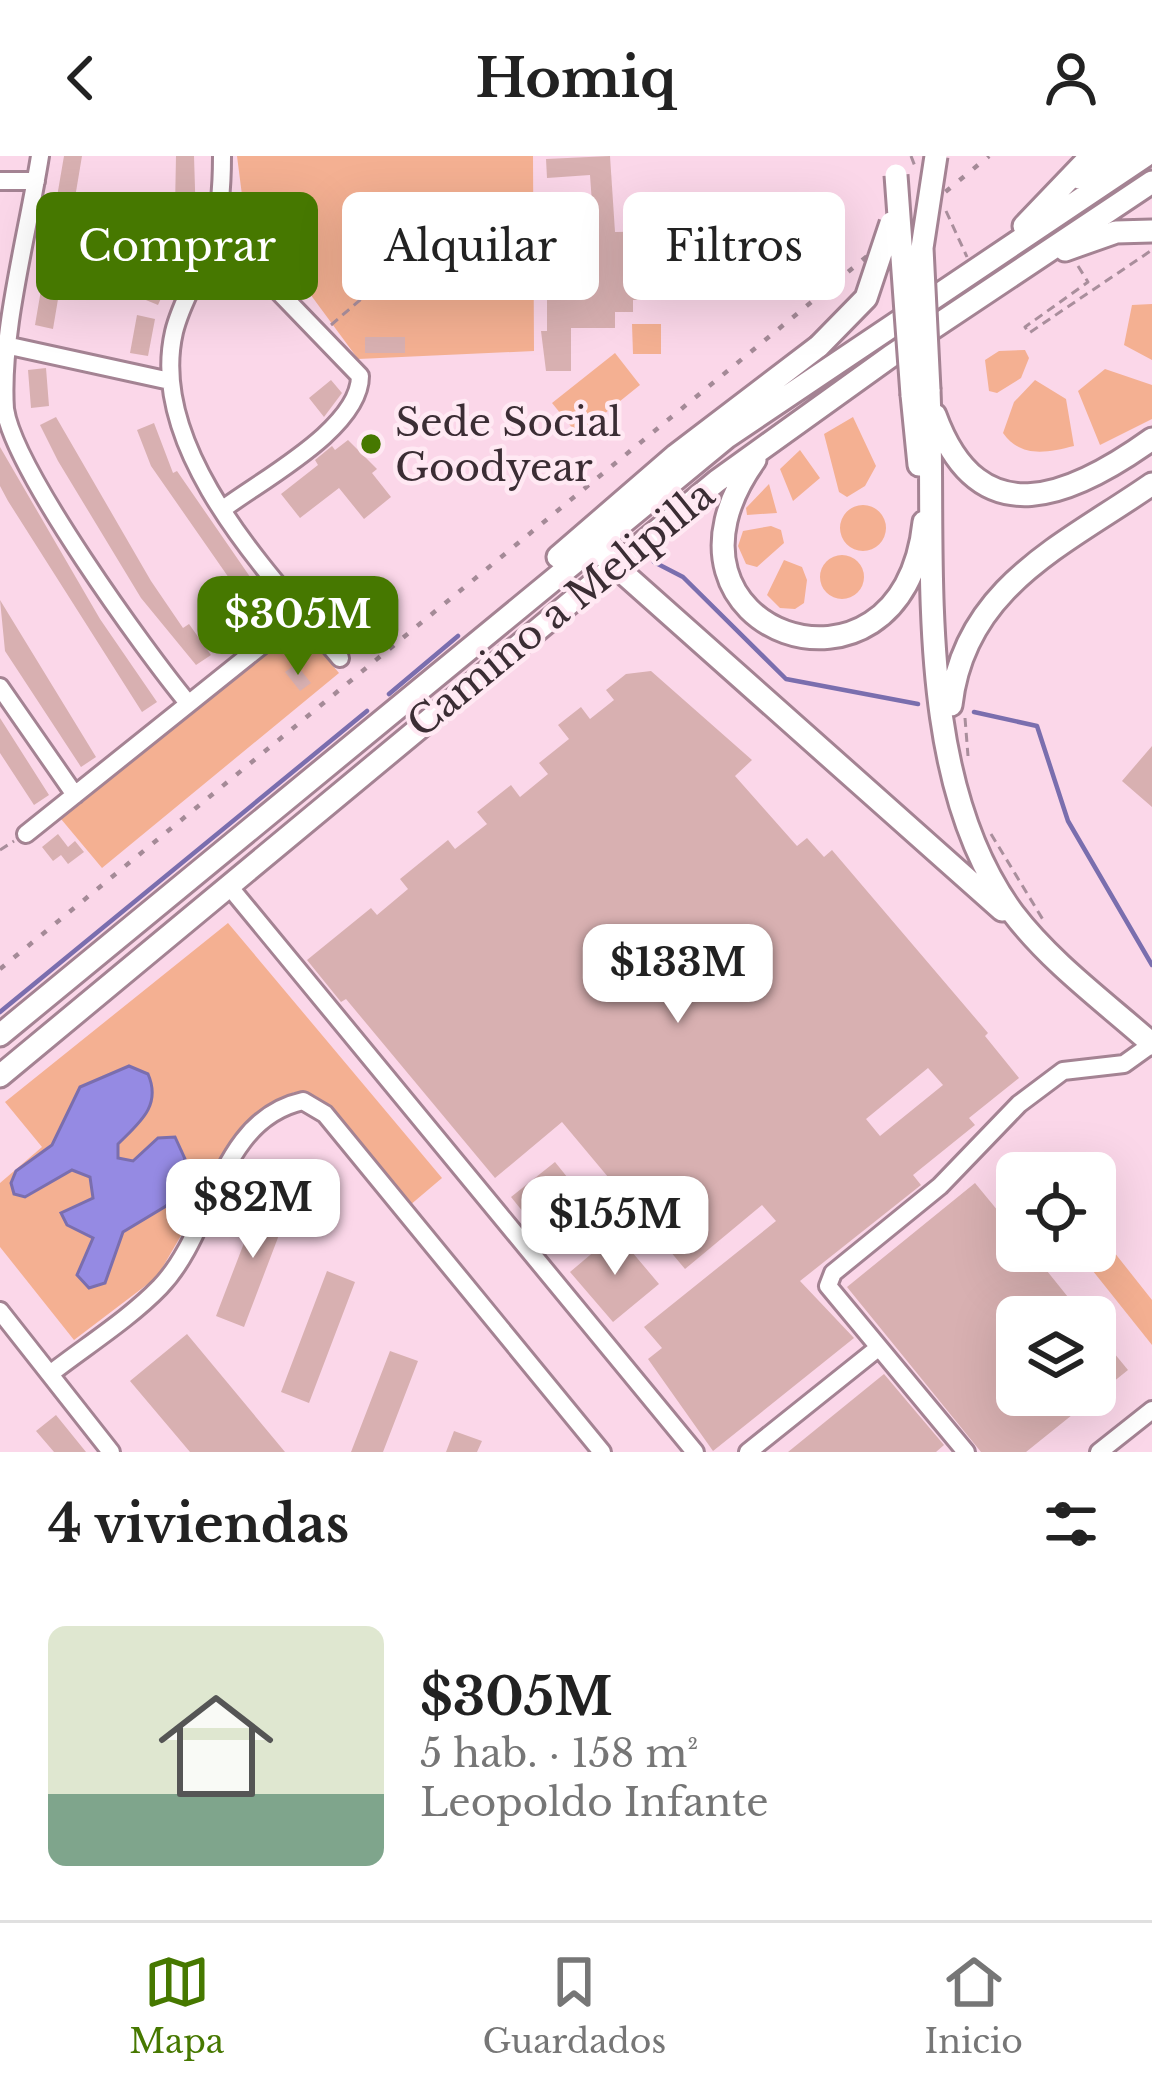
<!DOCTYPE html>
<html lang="es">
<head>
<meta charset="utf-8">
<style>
  body { margin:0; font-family:"Libre Baskerville",serif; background:#f2f2f2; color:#222; height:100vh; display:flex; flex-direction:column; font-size:45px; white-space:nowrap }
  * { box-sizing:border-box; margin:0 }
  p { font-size:39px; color:#767676 }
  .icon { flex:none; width:66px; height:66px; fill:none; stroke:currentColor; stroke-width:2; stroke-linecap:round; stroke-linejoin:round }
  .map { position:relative; height:1296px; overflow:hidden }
  .sheet { display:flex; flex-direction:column; background:#fff; flex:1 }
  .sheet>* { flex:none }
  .hud { position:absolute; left:36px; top:36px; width:1080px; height:108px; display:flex; gap:24px }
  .fabs { position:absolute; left:996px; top:996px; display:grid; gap:24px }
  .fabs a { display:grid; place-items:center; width:120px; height:120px; border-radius:18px; background:#fff; box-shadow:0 12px 48px #0002; font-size:60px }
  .price { position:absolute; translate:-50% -102px; padding:0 27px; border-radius:24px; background:#fff; color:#222; font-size:39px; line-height:78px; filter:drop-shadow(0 3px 6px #0008) }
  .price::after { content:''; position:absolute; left:50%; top:72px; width:36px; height:27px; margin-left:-18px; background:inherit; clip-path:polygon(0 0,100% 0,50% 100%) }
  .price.selected { background:#467800; color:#fff }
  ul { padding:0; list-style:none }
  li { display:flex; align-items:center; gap:36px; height:300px; padding:0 48px }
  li+li { border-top:3px solid #e0e0e0 }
  li span { display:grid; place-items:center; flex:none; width:336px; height:240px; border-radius:18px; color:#555 }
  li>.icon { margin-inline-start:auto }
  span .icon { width:144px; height:144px; fill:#fffc; stroke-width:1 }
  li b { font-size:51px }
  h2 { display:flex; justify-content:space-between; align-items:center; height:144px; padding:0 48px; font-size:51px }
  .tag { padding:0 42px; border-radius:18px; background:#fff; box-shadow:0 12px 48px #0002; font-size:42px; line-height:108px }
  .tag.selected { background:#467800; color:#fff }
  header { display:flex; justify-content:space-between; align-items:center; height:156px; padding:0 48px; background:#fff; font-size:54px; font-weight:700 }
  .tabs { display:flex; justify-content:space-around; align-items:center; height:168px; border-top:3px solid #e0e0e0; background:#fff; font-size:33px; color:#767676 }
  .tabs a { display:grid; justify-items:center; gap:6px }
  .tabs .selected { color:#467800 }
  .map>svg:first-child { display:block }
  .green { fill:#f4b092 }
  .water { fill:#958ae3; stroke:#7a6eae; stroke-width:3 }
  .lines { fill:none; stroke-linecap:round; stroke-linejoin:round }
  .stream { stroke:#7a6eae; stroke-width:4.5 }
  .building { fill:#d8b0b1; fill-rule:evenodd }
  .minor-casing { stroke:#a48393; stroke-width:22 }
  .major-casing { stroke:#a48393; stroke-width:27 }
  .path { stroke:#a98e9c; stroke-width:3; stroke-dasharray:9 6; stroke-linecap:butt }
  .minor { stroke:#fff; stroke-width:16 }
  .major { stroke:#fff; stroke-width:21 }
  .rail { stroke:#a48a97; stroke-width:4.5; stroke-dasharray:6 12; stroke-linecap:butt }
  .major-bridge-casing { stroke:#a48393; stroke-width:27; stroke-linecap:butt }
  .major-bridge { stroke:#fff; stroke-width:21 }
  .poi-dot { fill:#467800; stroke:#ffe9f3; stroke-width:4.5 }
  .labels { text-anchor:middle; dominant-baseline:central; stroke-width:9; stroke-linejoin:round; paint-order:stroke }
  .poi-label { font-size:39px; fill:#3b2d34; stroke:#ffe9f3; text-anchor:start }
  .street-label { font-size:39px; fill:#3b2d34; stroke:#ffe9f3 }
</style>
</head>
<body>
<header><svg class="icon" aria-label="back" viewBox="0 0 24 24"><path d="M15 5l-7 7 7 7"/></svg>Homiq<svg class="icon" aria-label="person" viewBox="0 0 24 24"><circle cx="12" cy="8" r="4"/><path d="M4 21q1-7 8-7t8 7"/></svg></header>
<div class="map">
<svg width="1152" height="1296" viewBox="0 0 1152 1296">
  <rect width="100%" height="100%" fill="#fbd7e9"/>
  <path class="green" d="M237,0H533L534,195L358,203L243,47Z
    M1152,148V204L1124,189L1132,149Z
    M632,168H661V198H633Z
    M1025,194L1029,202L1021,222L997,237L989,235L985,204L999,195Z
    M615,197L640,229L578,279L552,247Z
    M1105,213L1152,229V263L1100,289L1078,235Z
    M1035,224L1066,243L1074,290C1046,297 1021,302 1003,277L1014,246Z
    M853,261L876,310L865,330L847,341L839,336L824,278Z
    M800,294L820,322L793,345L780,313Z
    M769,328L777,357L747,359L746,352Z
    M840 372a23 23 0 1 1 46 0a23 23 0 1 1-46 0Z
    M771,370L781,374L784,387L757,411L746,408L738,390L743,375Z
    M820 421a22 22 0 1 1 44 0a22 22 0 1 1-44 0Z
    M784,404L802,411L807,424L804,447L795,453L780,452L767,439Z
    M298,468L339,517L102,712L61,663Z
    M228,767L442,1022L409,1050L316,940L294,936L246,967L157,1121L74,1184L0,1091V1027L42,991L5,946Z
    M1095,1072L1152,1144V1189L1077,1095H1095Z"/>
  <path class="water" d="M129,910L148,918C162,950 139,967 118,988V1002L133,1005L158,982L175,981L185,1003L179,1034L166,1050L123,1076L105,1127L89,1132L77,1119L93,1082L67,1069L61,1057L93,1042L90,1021L72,1014L25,1041L14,1038L11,1027L16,1015L52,989L80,931Z"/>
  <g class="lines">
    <path class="stream" d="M654,406L683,421L786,523L918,548
      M389,538L458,480
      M974,556L1037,570L1068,665L1152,809
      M0,856L367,555"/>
  </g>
  <path class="building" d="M64,0H82L53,173L35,169Z
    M176,0H194L196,65L158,149L141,142L182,51H175Z
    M610,0L615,76L680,75L686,132H642V144H633V156H615V172H571V215H546L541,175H547V85H561V76H594L590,19L547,22L546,3Z
    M137,159L155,163L148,200L130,197Z
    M365,181H405V197H365Z
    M46,212L49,250L31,252L28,214Z
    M331,224L342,237L324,261L309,242Z
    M56,261L151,425L183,472L189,468L211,499L196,509L141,442L58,305L40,269Z
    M154,267L173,317L177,315L273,454L259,465L151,310L137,274Z
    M348,284L377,313L372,317L391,341L364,363L339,332L300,362L281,338L318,309L315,304L332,290L335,294Z
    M0,291L100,463L157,546L142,556L8,345L0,330Z
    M0,444L96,601L81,611L5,495Z
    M296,508L311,527L300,535L285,516Z
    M651,515L752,604L735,620L797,690L807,682L824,701L832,694L988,877L985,880L1019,922L969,962L975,969L913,1019L921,1029L800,1125L854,1182L713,1295L648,1203L662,1192L644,1171L776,1065L762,1049L685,1113L562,966L495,1022L346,843L341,846L307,804L371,752L377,759L408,733L400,723L448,684L455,693L487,668L477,656L511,629L520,641L548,618L539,607L569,583L558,569L581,551L590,563L614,544L606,534L626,518ZM928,912L943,929L880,980L866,963Z
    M0,562L49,639L34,649L0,597Z
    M1152,590V651L1122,625Z
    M58,678L68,691L75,685L84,696L68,708L61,699L53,705L42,691Z
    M555,1006L601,1063L557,1098L511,1041Z
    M975,1027L1017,1078V1095H1031L1084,1161H1017V1239H1095V1174L1128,1214L1026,1296H981L847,1131Z
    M262,1040L290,1050L244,1171L216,1160Z
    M616,1077L659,1128L613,1166L570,1116Z
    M327,1115L355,1126L309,1247L281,1236Z
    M187,1178L285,1296H190L130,1225Z
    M390,1195L418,1205L383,1296H351Z
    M884,1218L944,1289L936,1296H788Z
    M56,1259L86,1296H54L36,1275Z
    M454,1275L482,1285L477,1296H446Z"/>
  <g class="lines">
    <g class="minor-casing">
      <path id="minor" d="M40,0C28,77 0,177 5,253C14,314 145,495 188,547
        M222,0C222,31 220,61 209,91C199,120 181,146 174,176C147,294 270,419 340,502
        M0,25H36
        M1,188L170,225
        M223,353C263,323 360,272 360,220L249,105
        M0,531L75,639
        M26,678L302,457
        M228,729L695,1296
        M0,1155L111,1296
        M50,1218C86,1190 129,1163 160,1131C215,1074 217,964 303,945L325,958L602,1296
        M748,1296L878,1192
        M966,1296L828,1130L833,1117L940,1030L1019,948L1063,915L1124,908L1152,888
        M1099,1296L1152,1254"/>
    </g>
    <g class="major-casing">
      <path id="major" d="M1082,23L1116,0
        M1024,70L1091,0
        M1065,94L1116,76L1152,75
        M929,234C936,399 911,618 1013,757C1051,807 1106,847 1152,888
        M912,239L919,309
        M935,259C980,383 1074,339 1152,283
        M755,304C632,476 903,570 924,366
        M604,400L1002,754
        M558,401L676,299L819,190
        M951,549C964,431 1064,389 1152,328
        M0,879L727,281L1145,0
        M0,920L717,325L891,200L1152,26"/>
    </g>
    <path class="path" d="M911,0L916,13
      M946,55L967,101
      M1078,110L1088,126L1025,171L1029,177L1152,94
      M331,169L367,138
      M965,562L968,600
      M991,678L1045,767
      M0,694L14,685"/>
    <use href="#minor" class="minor"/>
    <use href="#major" class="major"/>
    <path class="rail" d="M0,813L989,0"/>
    <g class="major-bridge-casing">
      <path id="major-bridge" d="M896,19L912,239
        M819,190L866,142L891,67
        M929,234L922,92L936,0"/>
    </g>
    <use href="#major-bridge" class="major-bridge"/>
  </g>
  <circle class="poi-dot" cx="371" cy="288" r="12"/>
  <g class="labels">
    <g class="poi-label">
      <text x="395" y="266">Sede Social<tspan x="395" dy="45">Goodyear</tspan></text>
    </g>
    <g class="street-label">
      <text transform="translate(561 453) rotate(-39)">Camino a Melipilla</text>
    </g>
  </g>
</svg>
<div class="fabs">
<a><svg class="icon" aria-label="locate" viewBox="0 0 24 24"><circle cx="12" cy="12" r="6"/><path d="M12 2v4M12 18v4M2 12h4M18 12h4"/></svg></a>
<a><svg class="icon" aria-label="layers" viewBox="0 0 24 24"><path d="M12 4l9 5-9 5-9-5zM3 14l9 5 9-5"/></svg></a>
</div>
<b class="price selected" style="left:298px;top:522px">$305M</b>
<b class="price" style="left:678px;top:870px">$133M</b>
<b class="price" style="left:253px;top:1105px">$82M</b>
<b class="price" style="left:615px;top:1122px">$155M</b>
<div class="hud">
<a class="tag selected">Comprar</a>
<a class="tag">Alquilar</a>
<a class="tag">Filtros</a>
</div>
</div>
<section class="sheet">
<h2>4 viviendas<svg class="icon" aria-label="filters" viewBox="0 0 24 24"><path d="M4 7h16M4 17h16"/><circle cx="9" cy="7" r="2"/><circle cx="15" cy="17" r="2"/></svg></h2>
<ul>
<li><span style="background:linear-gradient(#dfe7d0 70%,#7fa58c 0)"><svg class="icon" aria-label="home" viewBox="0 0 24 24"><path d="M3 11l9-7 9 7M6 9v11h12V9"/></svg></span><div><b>$305M</b><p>5 hab. · 158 m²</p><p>Leopoldo Infante</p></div></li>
</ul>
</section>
<nav class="tabs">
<a class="selected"><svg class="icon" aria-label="map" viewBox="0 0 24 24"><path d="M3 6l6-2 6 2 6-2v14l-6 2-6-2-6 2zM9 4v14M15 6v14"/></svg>Mapa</a>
<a><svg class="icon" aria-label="saved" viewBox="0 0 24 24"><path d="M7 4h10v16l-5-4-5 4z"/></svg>Guardados</a>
<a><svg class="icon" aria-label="home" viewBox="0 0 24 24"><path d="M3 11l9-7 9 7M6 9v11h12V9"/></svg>Inicio</a>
</nav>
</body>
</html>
